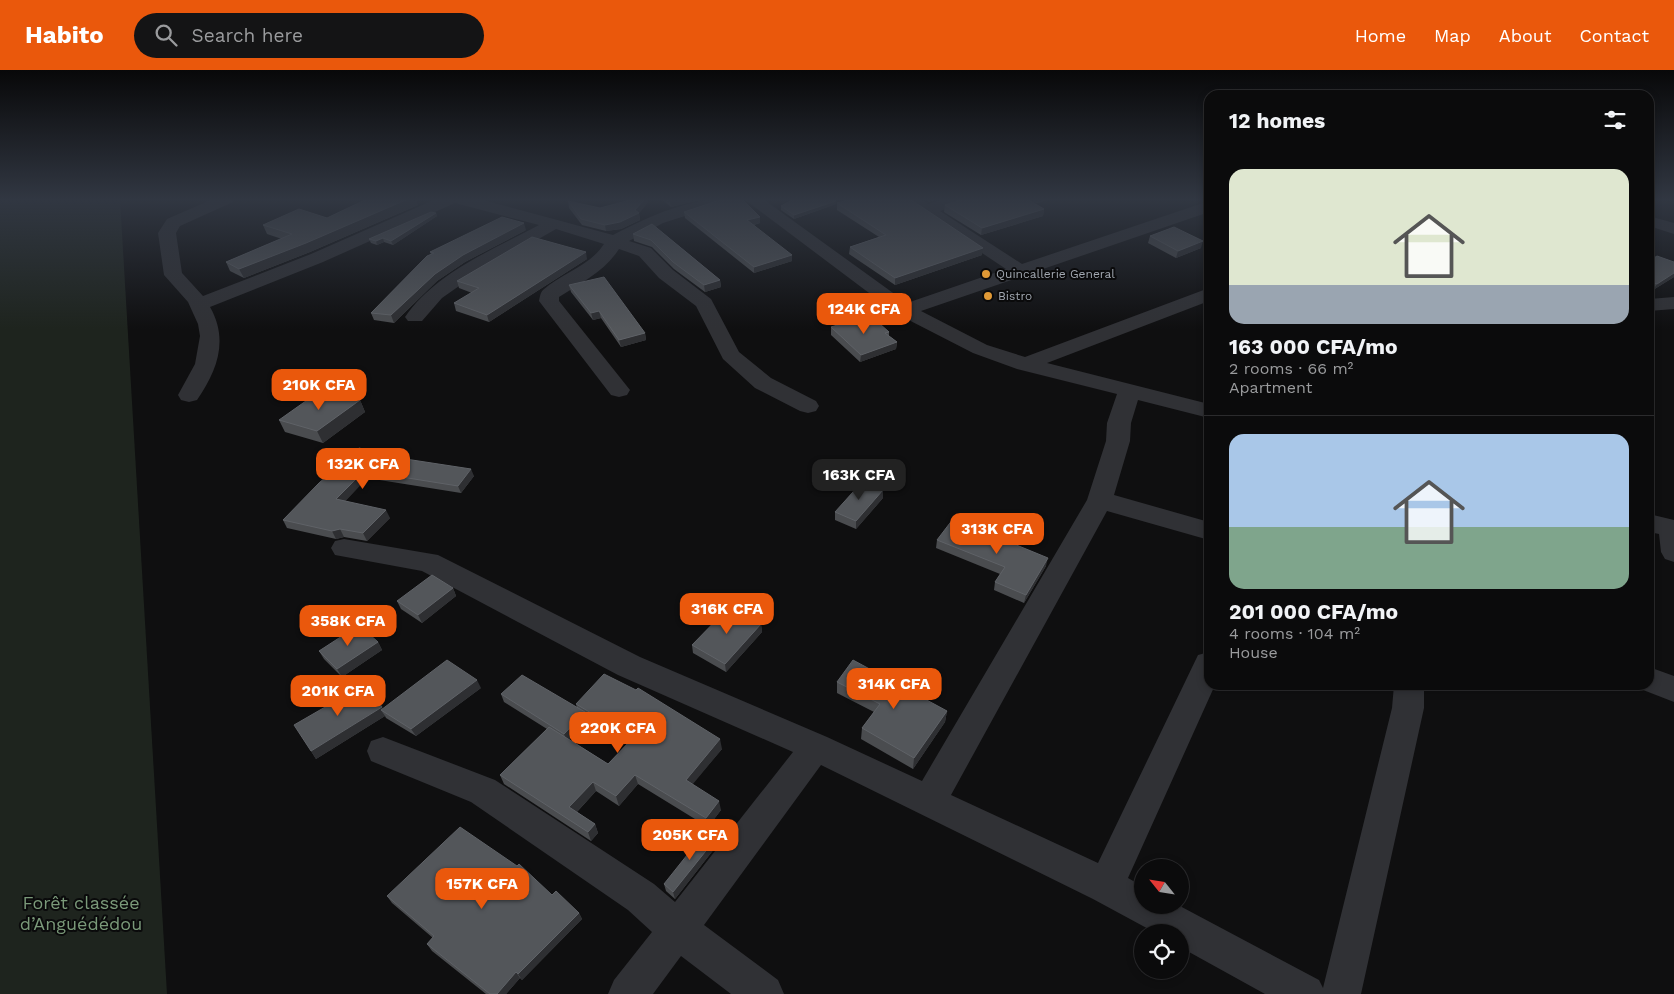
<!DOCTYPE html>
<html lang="en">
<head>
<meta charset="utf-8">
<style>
  body { margin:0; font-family:"Work Sans",sans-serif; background:#141415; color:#f1f3f6; height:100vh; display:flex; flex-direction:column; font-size:19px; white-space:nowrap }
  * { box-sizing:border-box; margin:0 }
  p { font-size:16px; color:#9a9b9d }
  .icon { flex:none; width:28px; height:28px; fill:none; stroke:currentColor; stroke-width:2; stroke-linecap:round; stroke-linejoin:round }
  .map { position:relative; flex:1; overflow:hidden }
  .panel { position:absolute; left:1204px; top:20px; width:450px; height:600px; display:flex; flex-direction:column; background:#0b0b0c; border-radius:15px; box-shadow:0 2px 8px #0003,0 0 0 1px #2b2b2d }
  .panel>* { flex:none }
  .needle { width:32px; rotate:300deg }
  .buttons { position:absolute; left:1134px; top:789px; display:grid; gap:10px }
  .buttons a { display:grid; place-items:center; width:55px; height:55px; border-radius:50%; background:#0b0b0c; box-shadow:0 2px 8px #0003,0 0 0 1px #2b2b2d; font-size:25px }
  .price { position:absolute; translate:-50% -42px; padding:0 11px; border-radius:10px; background:#ea580c; color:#fff; font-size:16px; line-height:32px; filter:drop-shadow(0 1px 2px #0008) }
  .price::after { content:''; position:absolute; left:50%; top:30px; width:15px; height:11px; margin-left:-8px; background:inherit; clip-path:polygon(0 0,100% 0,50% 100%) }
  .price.active { background:#222; color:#fff }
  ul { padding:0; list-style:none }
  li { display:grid; align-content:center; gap:10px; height:265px; padding:0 25px }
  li+li { border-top:1px solid #2b2b2d }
  li span { display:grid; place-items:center; height:155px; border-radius:15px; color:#555 }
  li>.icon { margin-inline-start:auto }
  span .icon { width:90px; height:90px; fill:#fffc; stroke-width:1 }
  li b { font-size:21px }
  h2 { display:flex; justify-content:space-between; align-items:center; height:60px; padding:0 25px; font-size:21px }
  header { display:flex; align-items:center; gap:30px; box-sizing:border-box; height:70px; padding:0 25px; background:#ea580c; color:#fff }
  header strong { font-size:24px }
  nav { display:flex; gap:28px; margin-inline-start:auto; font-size:18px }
  .search { width:350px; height:45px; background:#141415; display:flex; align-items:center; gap:12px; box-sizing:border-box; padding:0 18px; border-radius:28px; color:#9a9b9d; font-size:19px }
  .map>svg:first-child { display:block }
  .green { fill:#1e241e }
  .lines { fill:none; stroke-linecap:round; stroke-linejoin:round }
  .minor { fill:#303135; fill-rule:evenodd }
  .wall { fill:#4a4c4f; fill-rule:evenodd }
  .shaded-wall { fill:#2e2f32 }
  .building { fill:#53565a; stroke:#5f6267 }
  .poi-dot { fill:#e09936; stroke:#0a0a0b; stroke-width:2 }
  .labels { text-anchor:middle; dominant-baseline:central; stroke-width:4; stroke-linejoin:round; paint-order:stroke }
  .far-poi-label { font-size:12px; fill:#a1a7b0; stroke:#0a0a0b; text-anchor:start }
  .near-park-label { font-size:18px; fill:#7a9979; stroke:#0a0a0b }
</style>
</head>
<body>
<header>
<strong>Habito</strong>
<div class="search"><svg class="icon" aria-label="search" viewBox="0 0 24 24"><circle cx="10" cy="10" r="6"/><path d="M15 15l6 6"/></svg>Search here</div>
<nav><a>Home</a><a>Map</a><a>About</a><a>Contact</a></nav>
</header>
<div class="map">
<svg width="1674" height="924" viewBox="0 0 1674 924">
  <rect width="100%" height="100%" fill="#0f0f10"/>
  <path class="green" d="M0,129H120L167,924H0Z"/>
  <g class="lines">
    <path class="minor" d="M213,129H235L233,132L180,156L176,163L182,203L203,226L311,184L436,129H479L613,165C652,145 686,129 731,129L729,132L663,153L629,171L651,178L673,200L711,229L739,282L771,308L816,331L819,336L816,341L808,343L800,341L755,318L723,289L696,236L659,208L639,186L619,179C605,201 581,213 559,227V231L630,320L627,325L619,327L611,325L539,231C540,227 540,223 543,220C563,202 589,197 604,174L556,159L469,209L442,228L422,251H408L405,247C436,202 493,180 539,155L455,133L323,192L210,237C229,270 217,301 197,330L189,332L181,330L178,325L195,294L200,266L198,254L188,232L164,205L158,163L167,149Z
      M744,129H763L907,233L1006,199L901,129H921L928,134L945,129H971L969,132L940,141L1022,194L1209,131V142L921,241L987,275L1025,287L1209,218V231L1047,293L1209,334V348L1138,330L1131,353L1130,371L1114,425L1209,452V470L1107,441L951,725L1098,793L1198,585L1209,582V615H1215L1128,808L1142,816V835H1178L1319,910L1323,918L1392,638L1394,615H1424V638L1361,924H1265L1180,877V862H1154L1093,829L821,695L704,855L778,910L784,924H731L681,886L653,924H608L614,910L652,862L628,840L471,732L371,691L367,681L371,671L383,667L495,710L654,814L675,832L793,682L618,605L422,501L335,485L331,478L335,471L344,469L438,485L640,587L827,667L922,711L1087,430L1106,371L1107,353L1117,324L1017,299L973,283L897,244Z
      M1649,146L1674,153V164L1649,156Z
      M1674,227V239L1649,241V229Z
      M1649,444L1674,450V492L1665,489L1661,482L1659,464L1649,462Z
      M1649,597L1674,606V632L1638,618L1637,615H1649Z"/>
  </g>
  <path class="wall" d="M634,129H648V132L639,143L640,150L621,159L606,161L582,155L569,138L568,131L600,138Z
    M661,129H707L699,130L671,137Z
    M1047,130L1034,134L1044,139L1043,146L981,165L944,142L945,135Z
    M837,133L982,185L895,215L849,184L850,177L879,167L837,140Z
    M836,134L794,149L781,140V136Z
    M418,135L310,182L244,208L230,201L226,192L282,169L267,164L263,155L327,148Z
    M684,142L760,147V153L754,155L792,191L754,203L685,148Z
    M436,143L437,146L393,175L384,172L377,175L371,173L369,169Z
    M652,154L720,210L721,217L705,222L674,199L652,177L634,171L633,164Z
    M526,160L465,192L437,211L394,253L374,250L371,243L431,184L430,182Z
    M1150,166L1201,178L1176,188L1148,173Z
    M587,189L489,252L456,241L454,233L472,223L459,218L457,211Z
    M1649,191L1674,192V207L1653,220L1649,218Z
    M569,215L645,263L646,270L621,277L601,248L593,250L571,222Z
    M831,257L889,262V266L897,272L896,279L860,292L831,265Z
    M360,330L365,342L323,373L285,362L279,350Z
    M359,378L474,406L461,423L367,408L345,431L390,448L367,471L344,467L336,469L287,458L283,450Z
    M883,428L856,459L835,450V442Z
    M937,470L1046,496L1024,533L994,520L995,512L1000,504L936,478Z
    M453,518L456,526L422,553L401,539L397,531Z
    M761,554L762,562L726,602L693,583L692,575Z
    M378,572L382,580L342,607L324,589L319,581Z
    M837,612L947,641L945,652L913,699L861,669L862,658L874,642L837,623Z
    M481,618L416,666L386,648L385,646L316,689L311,681L383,639Z
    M501,624L577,638L576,634L722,679L692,714L721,740L708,757L638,714L619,736L596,721L577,742L595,754L598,763L591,771L504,714L500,705L547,659L504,632ZM587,648L628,673L608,694L569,669L587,650Z
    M717,767L718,774L675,829L666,821L664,814Z
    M552,825L579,843L582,849L522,910L520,908L506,924H486L432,881L427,874L433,868L392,833L387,826Z"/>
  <path class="shaded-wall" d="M408,129H416L418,135L310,182L244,208L239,199Z
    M645,129H648V132L639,143L640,150L621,159L606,161L605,155L635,140Z
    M676,129H699V130L671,137L670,131Z
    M929,129H939L928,132Z
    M1027,129H1047L1026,136Z
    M836,131V134L794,149V145Z
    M1044,139L1043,146L981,165L982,158Z
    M436,143L437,146L393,175L391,171Z
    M760,147V153L748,156L747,150Z
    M524,153L526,160L465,192L437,211L394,253L391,245L435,204L463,185Z
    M383,168L384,172L377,175L376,171Z
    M1203,171L1201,178L1176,188L1178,181Z
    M983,178L982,185L895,215V208Z
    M586,182L587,189L489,252L487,245Z
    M792,185V191L754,203V197Z
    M1674,203V207L1653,220L1657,214Z
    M720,210L721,217L705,222L704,215Z
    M599,241L601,248L593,250L591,243Z
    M645,263L646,270L621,277L619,270Z
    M897,272L896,279L860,292L861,285Z
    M360,330L365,342L323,373L317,361Z
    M471,399L474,406L461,423L458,416Z
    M364,401L367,408L340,437L336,429Z
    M883,420V428L856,459V451Z
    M386,440L390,448L367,471L363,463Z
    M340,459L344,467L336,469L332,461Z
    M1048,488L1046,496L1024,533L1026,525Z
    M453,518L456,526L422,553L418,545Z
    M761,554L762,562L726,602L725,594Z
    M378,572L382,580L342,607L337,599Z
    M477,610L481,618L416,666L411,659Z
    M382,637L385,642L381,640L385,646L316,689L311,681Z
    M947,641L945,652L913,699L914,688Z
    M585,642L587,650L567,671L564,664Z
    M720,669L722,679L688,720L686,710Z
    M635,705L638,714L619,736L616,726Z
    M593,712L596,721L573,746L569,737Z
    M719,731L721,740L708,757L706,748Z
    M595,754L598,763L591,771L588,762Z
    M717,767L718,774L675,829L673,822Z
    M579,843L582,849L522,910L518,904Z
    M516,902L520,908L506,924H497Z"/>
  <path class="building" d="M367,129H408L306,173L239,199L226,192L292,164L263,155L299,139L327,148Z
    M634,129H645L635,140L639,143L620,152L605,155L581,149L568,131L600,138Z
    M723,129H742L760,147L747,150L792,185L754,197L684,142Z
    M794,129H834L836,131L794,145L781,136Z
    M851,129H910L983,178L895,208L850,177L886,165L837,133Z
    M964,129H1027L1044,139L982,158L945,135Z
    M431,142L436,143L391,171L383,168L376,171L369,169Z
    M502,147L524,153L463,185L435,204L391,245L371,243L427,186L434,183L430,182Z
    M652,154L720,210L704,215L673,192L651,170L633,164Z
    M1174,157L1203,171L1178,181L1150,166Z
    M532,167L586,182L487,245L454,233L479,218L457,211Z
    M1657,186L1674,192V203L1657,214L1649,211V191Z
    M604,207L645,263L619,270L599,241L591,243L569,215Z
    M870,245L889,262L885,263L897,272L861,285L831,257Z
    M320,321L360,330L317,361L279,350Z
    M359,378L399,388L471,399L458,416L364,401L336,429L386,440L363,463L340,459L332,461L283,450L319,413Z
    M862,412L883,420L856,451L835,442Z
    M953,449L1048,488L1026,525L995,512L1005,497L937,470Z
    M432,505L453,518L418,545L397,531Z
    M729,537L761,554L725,594L692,575Z
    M359,555L378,572L337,599L319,581Z
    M447,590L477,610L411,659L381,640Z
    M853,590L947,641L914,688L862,658L880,634L837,612Z
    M604,604L636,620L638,618L720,669L686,710L719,731L706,748L635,705L616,726L593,712L569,737L595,754L588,762L500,705L549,657L608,694L633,668L576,634Z
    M522,605L585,642L564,664L501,624Z
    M365,614L382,637L311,681L294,655Z
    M460,757L517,796L519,794L552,825L556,821L579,843L518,904L516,902L497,924H490L427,874L434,866L387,826Z
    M707,760L717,767L673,822L664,814Z"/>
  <linearGradient id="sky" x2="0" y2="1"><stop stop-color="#080809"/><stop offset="0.5" stop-color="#313742"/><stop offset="1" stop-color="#313742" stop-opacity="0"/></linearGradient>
  <rect width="1674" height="259" fill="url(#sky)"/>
  <g class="poi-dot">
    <circle cx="986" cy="204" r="5"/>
    <circle cx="988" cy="226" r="5"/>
  </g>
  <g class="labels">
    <g class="far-poi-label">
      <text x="996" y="204">Quincallerie General</text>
      <text x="998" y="226">Bistro</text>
    </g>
    <g class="near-park-label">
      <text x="81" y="832">Forêt classée<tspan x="81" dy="21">d’Anguédédou</tspan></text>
    </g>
  </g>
</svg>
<div class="buttons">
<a><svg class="needle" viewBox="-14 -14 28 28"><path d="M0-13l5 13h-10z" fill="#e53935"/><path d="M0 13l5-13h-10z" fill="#9a9b9d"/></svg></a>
<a><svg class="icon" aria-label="locate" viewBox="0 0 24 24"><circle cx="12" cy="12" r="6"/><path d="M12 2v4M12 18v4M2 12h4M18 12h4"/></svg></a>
</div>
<b class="price" style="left:864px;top:265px">124K CFA</b>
<b class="price" style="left:319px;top:341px">210K CFA</b>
<b class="price" style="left:363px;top:420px">132K CFA</b>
<b class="price active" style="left:859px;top:431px">163K CFA</b>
<b class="price" style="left:997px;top:485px">313K CFA</b>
<b class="price" style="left:727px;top:565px">316K CFA</b>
<b class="price" style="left:348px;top:577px">358K CFA</b>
<b class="price" style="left:894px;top:640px">314K CFA</b>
<b class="price" style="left:338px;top:647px">201K CFA</b>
<b class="price" style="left:618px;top:684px">220K CFA</b>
<b class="price" style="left:690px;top:791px">205K CFA</b>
<b class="price" style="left:482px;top:840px">157K CFA</b>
<section class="panel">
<h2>12 homes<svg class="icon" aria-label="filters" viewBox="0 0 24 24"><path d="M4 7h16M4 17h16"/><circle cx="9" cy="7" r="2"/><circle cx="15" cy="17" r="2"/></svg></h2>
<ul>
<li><span style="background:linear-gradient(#dfe7d0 75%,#9aa5b1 0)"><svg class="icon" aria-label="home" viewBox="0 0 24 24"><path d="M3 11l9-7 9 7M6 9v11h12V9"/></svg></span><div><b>163 000 CFA/mo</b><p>2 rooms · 66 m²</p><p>Apartment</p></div></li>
<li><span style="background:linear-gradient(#a9c7e8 60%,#7fa58c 0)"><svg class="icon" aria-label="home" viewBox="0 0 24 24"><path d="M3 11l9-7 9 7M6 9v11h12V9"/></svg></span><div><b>201 000 CFA/mo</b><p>4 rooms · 104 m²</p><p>House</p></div></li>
</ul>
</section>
</div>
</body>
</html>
